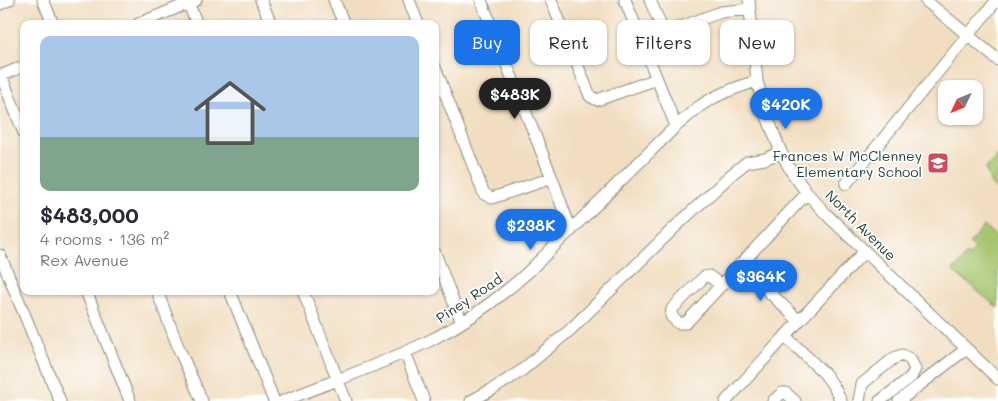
<!DOCTYPE html>
<html lang="en">
<head>
<meta charset="utf-8">
<style>
  body { margin:0; font-family:Mali,sans-serif; background:#f7f7f7; color:#2b2b33; height:100vh; display:flex; flex-direction:column; font-size:19px; white-space:nowrap }
  * { box-sizing:border-box; margin:0 }
  p { font-size:16px; color:#7c7c81 }
  .icon { flex:none; width:28px; height:28px; fill:none; stroke:currentColor; stroke-width:2; stroke-linecap:round; stroke-linejoin:round }
  .map { position:relative; flex:1; overflow:hidden }
  .side { position:absolute; left:20px; top:20px; width:419px; height:275px; display:flex; flex-direction:column; background:#fff; border-radius:10px; box-shadow:0 1px 4px #0004 }
  .side>* { flex:none }
  .guide { position:absolute; left:454px; top:20px; width:469px; height:45px; display:flex; gap:10px }
  .needle { width:32px; rotate:227deg }
  .buttons { position:absolute; left:938px; top:80px; display:grid; gap:10px }
  .buttons a { display:grid; place-items:center; width:45px; height:45px; border-radius:10px; background:#fff; box-shadow:0 1px 4px #0004; font-size:25px }
  .price { position:absolute; translate:-50% -42px; padding:0 11px; border-radius:18px; background:#1a73e8; color:#fff; font-size:16px; line-height:32px; filter:drop-shadow(0 1px 2px #0008) }
  .price::after { content:''; position:absolute; left:50%; top:30px; width:15px; height:11px; margin-left:-8px; background:inherit; clip-path:polygon(0 0,100% 0,50% 100%) }
  .price.on { background:#222; color:#fff }
  ul { padding:0; list-style:none }
  li { display:grid; align-content:center; gap:10px; height:265px; padding:0 20px }
  li span { display:grid; place-items:center; height:155px; border-radius:10px; color:#555 }
  li>.icon { margin-inline-start:auto }
  span .icon { width:90px; height:90px; fill:#fffc; stroke-width:1 }
  li b { font-size:21px }
  .tag { padding:0 18px; border-radius:10px; background:#fff; box-shadow:0 1px 4px #0004; font-size:18px; line-height:45px }
  .tag.on { background:#1a73e8; color:#fff }
  .map>svg:first-child { display:block }
  .green { fill:#a6c56d; stroke:#628150 }
  .lines { fill:none; stroke-linecap:round; stroke-linejoin:round }
  .minor-casing { stroke:#888d7a; stroke-width:13 }
  .minor { stroke:#fff; stroke-width:11 }
  .labels { text-anchor:middle; dominant-baseline:central; stroke-width:4; stroke-linejoin:round; paint-order:stroke }
  .poi-label { font-size:14px; fill:#1f3d34; stroke:#fff; text-anchor:end }
  .street-label { font-size:14px; fill:#1f3d34; stroke:#fff }
</style>
</head>
<body>
<div class="map">
<svg width="998" height="401" viewBox="0 0 998 401">
  <rect width="100%" height="100%" fill="#fff"/>
  <filter id="ink" filterUnits="userSpaceOnUse"><feTurbulence type="fractalNoise" baseFrequency=".02" numOctaves="2"/><feDisplacementMap in="SourceGraphic" scale="10" xChannelSelector="R" yChannelSelector="G"/><feConvolveMatrix kernelMatrix="1 2 1 2 8 2 1 2 1" color-interpolation-filters="sRGB"/></filter>
  <filter id="wash" filterUnits="userSpaceOnUse"><feTurbulence type="fractalNoise" baseFrequency=".0096" numOctaves="4" result="noise"/><feDisplacementMap in="SourceGraphic" scale="20" xChannelSelector="R" yChannelSelector="G"/><feGaussianBlur stdDeviation="1.12" result="paint"/><feColorMatrix in="noise" values="0 0 0 0 0 0 0 0 0 0 0 0 0 0 0 0 0 1.4 0 .05"/><feComposite in="paint" operator="in"/></filter>
  <g filter="url(#wash)">
    <rect width="100%" height="100%" fill="#f1ddbf"/>
    <path class="green" d="M998,154V191L991,185L986,168Z
      M984,226L998,238V308L953,271L966,255L969,257L975,249L969,244Z"/>
  </g>
  <g filter="url(#ink)">
    <g class="lines">
      <g class="minor-casing">
        <path id="minor" d="M43,0L53,24
          M187,0L197,24
          M261,0L271,24
          M334,0L344,24
          M409,0L418,24
          M481,0L552,178L571,231
          M551,0L590,96L597,100L657,79
          M625,0L676,126
          M650,0L664,33L721,12L750,9
          M749,0L757,81L766,114L781,152L791,171L807,193L827,215L998,379
          M925,0L998,60
          M0,4L9,0
          M138,24L196,0
          M435,67L484,194L492,198L552,178
          M1,75L24,133
          M0,76L24,66
          M846,184L997,0
          M435,253L455,306L462,322
          M0,255L60,401
          M740,264L799,321
          M721,285L709,276L704,277L672,309L671,316L678,323H686L807,193
          M86,291L130,401
          M157,291L179,349L202,401
          M230,291L274,401
          M303,291L346,401
          M785,336L825,374L834,387L841,401
          M405,352L424,401
          M283,401C331,382 383,364 429,341C465,323 497,300 527,273L676,126C684,120 692,112 700,106C717,94 737,87 757,81
          M471,401L493,389L521,371L570,330L674,228L732,174L747,162L765,159L781,152
          M726,401L799,321L865,251
          M773,401L782,393H786L795,401
          M859,401L862,384L894,358L902,355L910,359L915,369L911,377L880,401
          M899,401L966,349"/>
      </g>
      <use href="#minor" class="minor"/>
    </g>
  </g>
  <defs>
    <g id="school-square" transform="scale(1.125)"><rect x="-9" y="-9" width="18" height="18" rx="4" fill="#d1495b" stroke="#fff"/><path d="M0-5L7-2L0 1L-7-2ZM-4 1L0 2.5L4 1V4Q0 6-4 4Z" fill="#fff"/></g>
  </defs>
  <g fill-rule="evenodd">
    <use href="#school-square" x="938" y="163"/>
  </g>
  <g class="labels">
    <g class="poi-label">
      <text x="922" y="155">Frances W McClenney<tspan x="922" dy="16">Elementary School</tspan></text>
    </g>
    <g class="street-label">
      <text transform="translate(861 225) rotate(45)">North Avenue</text>
      <text transform="translate(469 298) rotate(-34)">Piney Road</text>
    </g>
  </g>
</svg>
<div class="buttons">
<a><svg class="needle" viewBox="-14 -14 28 28"><path d="M0-13l5 13h-10z" fill="#e53935"/><path d="M0 13l5-13h-10z" fill="#7c7c81"/></svg></a>
</div>
<b class="price on" style="left:515px;top:120px">$483K</b>
<b class="price" style="left:786px;top:130px">$420K</b>
<b class="price" style="left:531px;top:251px">$238K</b>
<b class="price" style="left:761px;top:302px">$364K</b>
<div class="guide">
<a class="tag on">Buy</a>
<a class="tag">Rent</a>
<a class="tag">Filters</a>
<a class="tag">New</a>
</div>
<section class="side">
<ul>
<li><span style="background:linear-gradient(#a9c7e8 65%,#7fa58c 0)"><svg class="icon" aria-label="home" viewBox="0 0 24 24"><path d="M3 11l9-7 9 7M6 9v11h12V9"/></svg></span><div><b>$483,000</b><p>4 rooms · 136 m²</p><p>Rex Avenue</p></div></li>
</ul>
</section>
</div>
</body>
</html>
